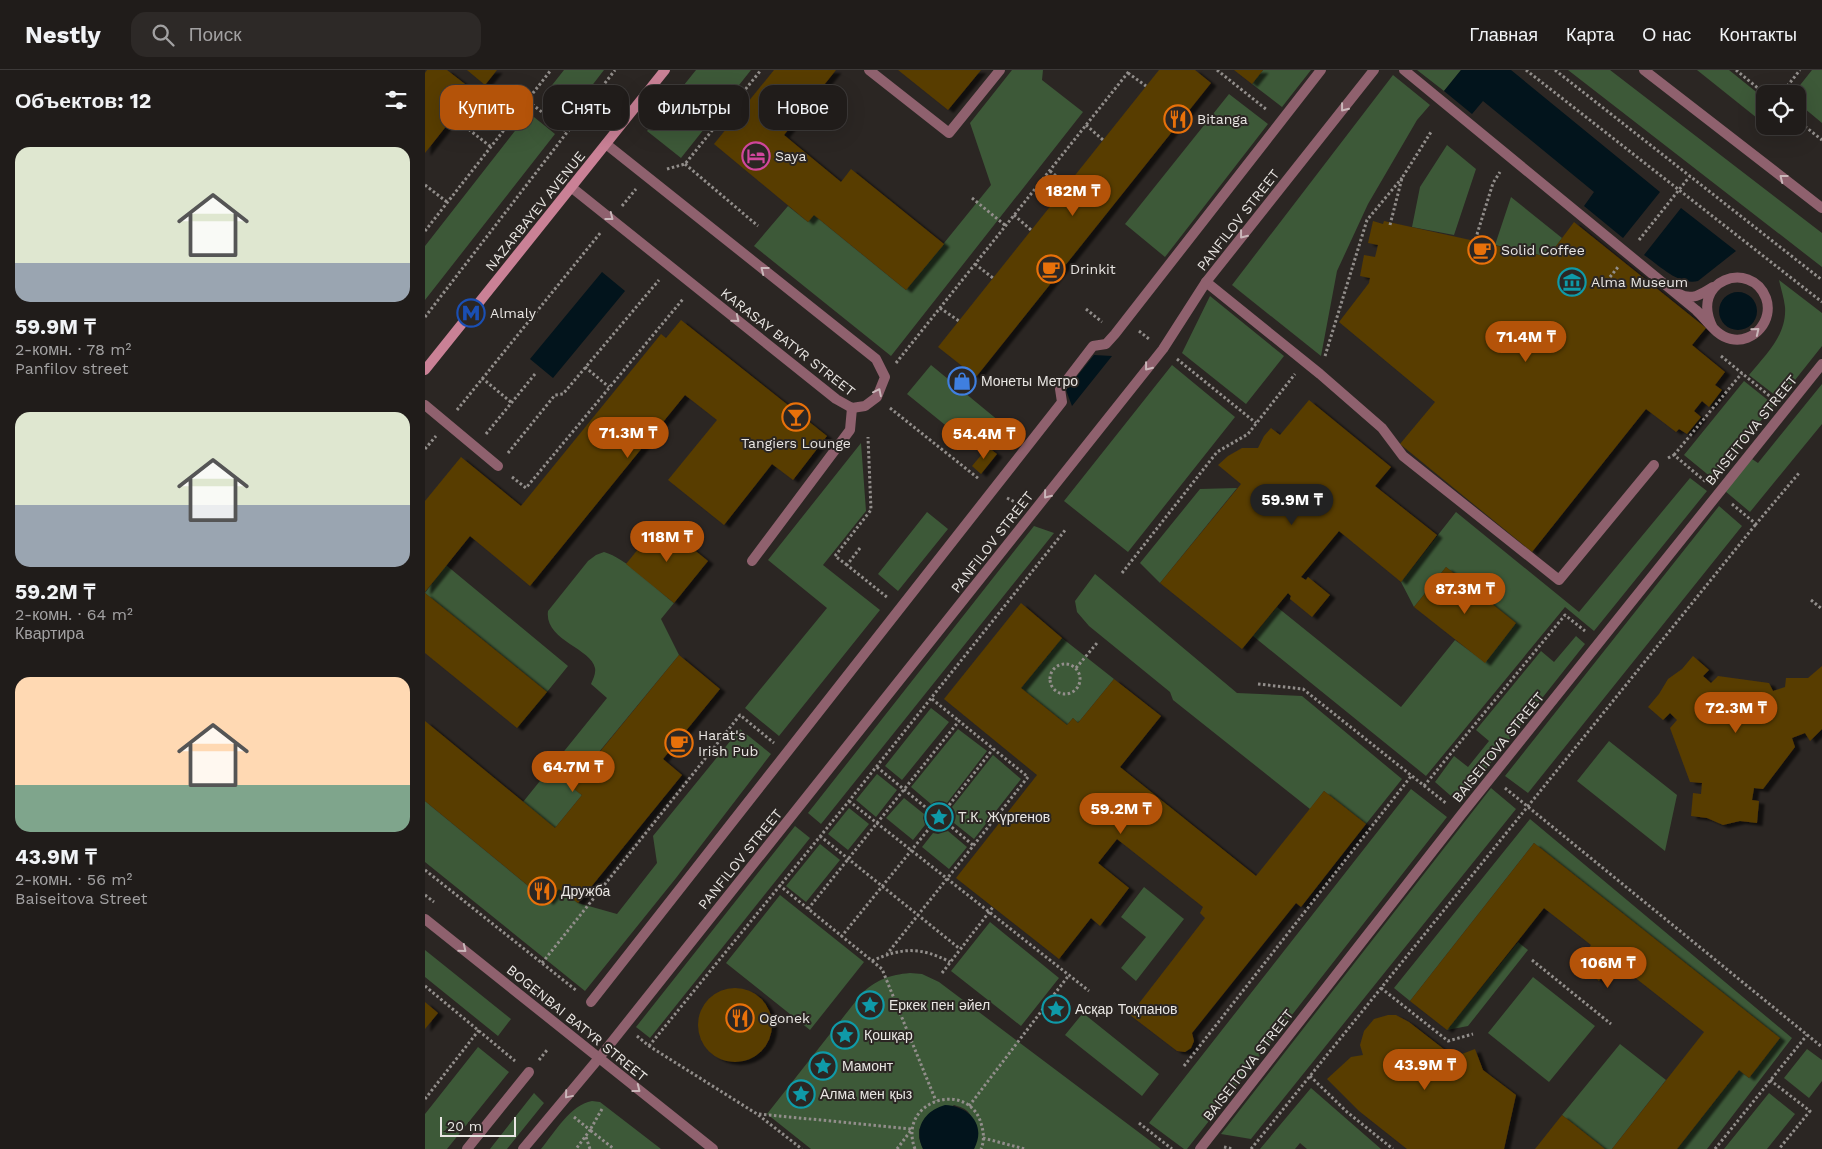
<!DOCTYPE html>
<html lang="ru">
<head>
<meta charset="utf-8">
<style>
  body { margin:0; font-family:"Work Sans",sans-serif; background:#2d2927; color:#f1f3f6; height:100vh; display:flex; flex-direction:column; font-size:19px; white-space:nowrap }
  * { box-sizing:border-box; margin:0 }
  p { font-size:16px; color:#a2a1a2 }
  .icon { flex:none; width:28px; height:28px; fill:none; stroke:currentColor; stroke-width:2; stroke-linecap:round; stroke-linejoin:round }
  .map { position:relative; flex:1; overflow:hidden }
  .side { display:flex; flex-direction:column; background:#201c1a; width:425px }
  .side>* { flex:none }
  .guide { position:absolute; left:15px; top:15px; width:475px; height:45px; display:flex; gap:10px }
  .buttons { position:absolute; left:1331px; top:15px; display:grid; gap:10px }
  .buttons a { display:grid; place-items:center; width:50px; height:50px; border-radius:10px; background:#201c1a; box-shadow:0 5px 20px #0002,0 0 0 1px #3d3a39; font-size:25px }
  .scale { position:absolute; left:15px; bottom:12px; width:76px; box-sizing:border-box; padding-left:5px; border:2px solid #e9e6e3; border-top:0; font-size:14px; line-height:18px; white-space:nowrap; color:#e9e6e3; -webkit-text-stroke:4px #2b2623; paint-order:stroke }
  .price { position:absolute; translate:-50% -42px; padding:0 11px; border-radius:18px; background:#b45309; color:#fff; font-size:16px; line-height:32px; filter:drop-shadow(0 1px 2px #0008) }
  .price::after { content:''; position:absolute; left:50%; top:30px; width:15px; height:11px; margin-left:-8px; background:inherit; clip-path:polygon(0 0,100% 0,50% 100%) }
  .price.selected { background:#222; color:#fff }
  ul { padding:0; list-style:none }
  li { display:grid; align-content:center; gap:10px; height:265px; padding:0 15px }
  li span { display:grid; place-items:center; height:155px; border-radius:15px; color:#555 }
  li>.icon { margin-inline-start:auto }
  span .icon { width:90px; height:90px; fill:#fffc; stroke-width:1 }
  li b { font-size:21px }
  h2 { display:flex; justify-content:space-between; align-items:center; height:60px; padding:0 15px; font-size:21px }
  .tag { padding:0 18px; border-radius:15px; background:#201c1a; box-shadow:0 5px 20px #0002,0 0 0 1px #3d3a39; font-size:18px; line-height:45px }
  .tag.selected { background:#b45309; color:#fff }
  header { display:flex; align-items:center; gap:30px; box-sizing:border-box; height:70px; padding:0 25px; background:#201c1a; border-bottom:1px solid #3d3a39 }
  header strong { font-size:24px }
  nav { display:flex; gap:28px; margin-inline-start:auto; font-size:18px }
  .search { width:350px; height:45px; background:#2d2927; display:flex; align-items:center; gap:12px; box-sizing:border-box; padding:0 18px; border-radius:15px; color:#a2a1a2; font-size:19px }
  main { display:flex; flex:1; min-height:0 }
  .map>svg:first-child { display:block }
  .green { fill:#3d5938 }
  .water { fill:#02141c }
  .building { fill:#583c01; filter:url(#shadow) }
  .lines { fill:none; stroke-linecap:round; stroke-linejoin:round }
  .path { stroke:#928e8b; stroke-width:3; stroke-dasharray:2.5 2.5; stroke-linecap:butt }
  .service { stroke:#8f616e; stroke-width:10 }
  .pedestrian { stroke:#8f616e; stroke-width:10 }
  .minor { stroke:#8f616e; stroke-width:10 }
  .tertiary { stroke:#8f616e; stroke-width:10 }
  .secondary { stroke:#ca8196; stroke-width:10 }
  .oneway { stroke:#cab7ba }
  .labels { text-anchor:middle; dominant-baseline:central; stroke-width:4; stroke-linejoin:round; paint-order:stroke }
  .poi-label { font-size:14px; fill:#e9e6e3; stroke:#2b2623; text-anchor:start }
  .street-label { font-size:14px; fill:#e9e6e3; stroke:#2b2623 }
</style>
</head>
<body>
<header>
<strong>Nestly</strong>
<div class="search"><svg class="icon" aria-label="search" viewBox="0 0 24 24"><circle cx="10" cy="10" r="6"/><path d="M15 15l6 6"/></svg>Поиск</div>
<nav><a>Главная</a><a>Карта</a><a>О нас</a><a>Контакты</a></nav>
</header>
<main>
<section class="side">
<h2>Объектов: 12<svg class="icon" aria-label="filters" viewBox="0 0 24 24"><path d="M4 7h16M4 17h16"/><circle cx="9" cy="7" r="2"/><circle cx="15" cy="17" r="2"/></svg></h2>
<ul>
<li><span style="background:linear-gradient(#dfe7d0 75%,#9aa5b1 0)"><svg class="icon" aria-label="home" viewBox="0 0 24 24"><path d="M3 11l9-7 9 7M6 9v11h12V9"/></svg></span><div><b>59.9M ₸</b><p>2-комн. · 78 m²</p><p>Panfilov street</p></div></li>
<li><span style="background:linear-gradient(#dfe7d0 60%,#9aa5b1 0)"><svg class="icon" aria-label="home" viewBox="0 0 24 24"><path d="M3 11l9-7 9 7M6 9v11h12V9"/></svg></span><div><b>59.2M ₸</b><p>2-комн. · 64 m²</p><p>Квартира</p></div></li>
<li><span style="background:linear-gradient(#ffd9b3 70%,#7fa58c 0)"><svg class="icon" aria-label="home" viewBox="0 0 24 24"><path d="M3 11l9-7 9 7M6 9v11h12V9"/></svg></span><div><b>43.9M ₸</b><p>2-комн. · 56 m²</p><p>Baiseitova Street</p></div></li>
</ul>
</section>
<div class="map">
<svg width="1397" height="1079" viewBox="0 0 1397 1079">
  <defs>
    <filter id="shadow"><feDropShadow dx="5.5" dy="3" stdDeviation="1" flood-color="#0009"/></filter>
  </defs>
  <rect width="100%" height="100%" fill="#2b2623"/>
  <path class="green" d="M139,0H179L145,44L120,24Z
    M271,0H326L256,88L222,61Z
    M587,0H618L617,10L658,42L466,286L329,176L363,136L383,152L389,145L481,220L566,115L545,53Z
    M838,0H886L857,37L827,14Z
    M992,0H1036L1019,21Z
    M1143,0H1185L1397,163V197Z
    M1272,0H1304L1340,29V37L1332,48Z
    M1387,0H1397V53L1373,33L1372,24H1368Z
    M968,5L1005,35L992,50L943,134L912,201L896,286L807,215Z
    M804,24L843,54L740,187L700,154Z
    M104,43L130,64L0,230V176Z
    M1022,75L1051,99L1029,165L987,157L995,117Z
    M1086,127L1137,168L1123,187L1070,175Z
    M1354,210L1397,243V276L1355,329L1324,305C1341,284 1362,265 1360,237C1359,228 1356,219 1354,210Z
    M785,226L859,286L821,334L757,283Z
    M506,295L574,351L551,380L482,324Z
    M747,295L810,347L703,482L639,431Z
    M1319,311L1349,335L1287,408L1259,385Z
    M1397,314V354L1325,442L1300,421L1327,389L1333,393Z
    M436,373L441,441L398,495L455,540L354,666L320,638L402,538L343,490Z
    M1265,408L1282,421L1169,561L1140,537L1001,706L828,566L852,537L976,637L1030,570L1060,592L1091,553L1021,497L989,537L976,512L1031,442L1154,542Z
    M812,418L735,513L715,493L775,419Z
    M1294,436L1317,456L1103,723L1080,706Z
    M502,442L523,459L473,521L453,504Z
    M609,456L629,463L396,754L383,743Z
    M179,482C201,488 230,518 249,533L236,549L254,585L146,716L157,725L130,758L98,732L182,628L166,614C168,609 171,604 170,598C166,578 119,570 123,541L163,491L171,485Z
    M21,495L143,596L122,622L0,523Z
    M670,504L812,623L877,626L977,709L941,754L899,721L885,739L748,630L745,622L664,556L652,542L650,531Z
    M1151,566L1160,574L1034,733L1010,712L1029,686L1043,697L1064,671L1051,660L1116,581L1129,592Z
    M637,568L689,609L653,653L648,648L642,655L596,618Z
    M506,638L524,652L477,710L460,696Z
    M315,659L346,684L251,808L160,921L0,792V731L123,832L134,819L153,833L192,844L232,793L228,766Z
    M533,659L562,681L522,733C516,730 511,730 506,734L486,717Z
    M1184,671L1252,725L1240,781L1152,711Z
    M568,685L596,709L549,769L529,753C532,746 531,742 527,737Z
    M452,704L472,720L451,747L431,730Z
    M1066,718L1091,739L826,1069L796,1064Z
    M986,719L1022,747L762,1079H759L724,1053Z
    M479,728L499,744L498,748L500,755L488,770L461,748Z
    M424,738L444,754L423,780L403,764Z
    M1105,749L1367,968L1282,1079H1252L1314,1000L1324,1008L1355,968L1109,773L985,931L969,918Z
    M370,756L385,768L225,968L211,957Z
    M523,761L542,777L524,799L497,777L508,763L513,764Z
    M395,774L415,790L381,832L361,816Z
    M719,817L759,849L711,911L696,898L721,867L696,847Z
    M355,825L439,892L385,960L301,893Z
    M565,852L634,908L596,956L526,901Z
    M1093,872L1103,880L1043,956L1022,960Z
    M0,880L86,949L73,966L0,907Z
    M485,903L497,904L514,912L736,1079H549C553,1073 549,1048 544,1043C540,1038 535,1037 529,1035L494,1059V1068L498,1079H386L342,1044L438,922C454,909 464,905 485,903Z
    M1108,907L1170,956L1124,1012L1063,963Z
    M658,943L734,1004L717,1026L640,965Z
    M1195,974L1241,1010L1187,1079H1180L1137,1045Z
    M53,977L84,1002L22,1079H0V1044Z
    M1382,979L1397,990V1011L1384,1028L1359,1008Z
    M886,1018L956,1079H882L875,1073L870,1079H835Z
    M109,1023L119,1033L82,1079H65Z
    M1344,1023L1370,1044L1342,1079H1299Z
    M167,1031L175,1032L236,1079H116C130,1062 145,1035 167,1031Z"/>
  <path class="water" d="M1036,0H1086L1235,122L1198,168L1159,136L1169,122L1058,31L1047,44L1019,21Z
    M1256,138L1311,181L1273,211C1254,216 1234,195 1219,185Z
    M177,202L200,221L128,308L105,289Z
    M1294 241a19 19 0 1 1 38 0a19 19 0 1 1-38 0Z
    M669,285L687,286L647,336L641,320Z
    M520,1035C544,1036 562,1055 549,1079H498C488,1059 499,1041 520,1035Z"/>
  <path class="building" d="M2,0H22L49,21L0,83V3Z
    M42,0H72L60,15Z
    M349,0H411L359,65L416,112L426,99L519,174L481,220L389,145L383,152L289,74Z
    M473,0H556L523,40Z
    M734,0H770L786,13L551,307L513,277Z
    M809,0H838L827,14Z
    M948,151L958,154L959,151L1123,187L1149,152L1281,258L1267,275L1300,302L1290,315L1297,320L1284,337L1277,331L1269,341L1276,347L1262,364L1254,359L1251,362L1221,339L1107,482L975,374L1010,332L914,252L944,213L945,208L935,206L939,185L950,187L953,175L943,173Z
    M256,250L402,366L368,410L347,394L299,455L243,410L292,350L260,325L105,516L45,466L0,522V431L36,387L96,436L236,264L241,268Z
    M884,330L966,397L950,416L1012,465L976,512L914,461L876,507L881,510L883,507L905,525L887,547L865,529L866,526L863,523L817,579L735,513L816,414L793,395L803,386L817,378H833L839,366L846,358L855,365Z
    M563,377L572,384L556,404L547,396Z
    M235,452L283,491L249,533L201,494Z
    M1021,497L1091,553L1060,593L989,537Z
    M0,523L122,622L92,658L0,583Z
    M596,533L637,568L596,618L642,655L648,648L653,653L689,609L736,646L695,697L831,806L899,721L941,754L876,837L871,833L767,963L769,971L766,978L760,982L752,981L705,945L780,848L775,843L778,837L692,769L673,793L704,818L675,856L666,848L634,889L531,808L612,705L519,629Z
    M254,585L295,619L238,689L257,705L153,833L134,819L123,832L0,731V651L130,758L157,725L146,717Z
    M1268,586L1284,600L1278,606L1286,613L1293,606L1344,613L1348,621L1360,617L1361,608H1383L1397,596V659L1385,671L1380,663L1367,668L1370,677L1338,719L1329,718L1327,730L1334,731L1332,753L1315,751L1298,755L1282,748L1266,746L1268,723L1276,724L1277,713L1265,712L1245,658L1252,650L1245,643L1238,650L1223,637L1234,624L1243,609L1257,599Z
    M1109,773L1355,968L1324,1008L1314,1000L1252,1079H1187L1279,962L1189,891L1174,911L1152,894L1166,875L1119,838L1022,960L985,931Z
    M273 955a37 37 0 1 1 74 0a37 37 0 1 1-74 0Z
    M0,932L13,943L0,959Z
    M963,945H971L984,952L1029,987L1050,979L1058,1000L1091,1025L1079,1079H982L934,1041L902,1009L926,987L938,985L935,975L939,961L949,949Z
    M1137,1045L1180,1079H1110Z"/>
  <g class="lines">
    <path class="path" d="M792,0L842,40
      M1101,0L1397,232
      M1130,0L1397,210
      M1311,0L1340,24
      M703,3L721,16
      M1356,24L1375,0
      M103,31L142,62
      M28,47L66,77
      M1372,50L1397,70
      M661,55L678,70
      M260,94L333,156
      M242,99L260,94L336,0
      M625,101L642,115
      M0,115L22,132
      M547,128L581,156
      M197,136L211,119
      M589,145L606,160
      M965,155L977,108L1006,62
      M0,161L126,0
      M1214,170L1265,106
      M1049,174L1068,113L1075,102
      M550,194L568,208
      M1185,207L1193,197
      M515,238L534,251
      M661,239L677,252
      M0,247L190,0
      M714,261L724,269
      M900,286L942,150L977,108
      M1296,286L1347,328
      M752,289L831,353
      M471,293L705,0
      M160,297L184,317
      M57,308L87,333
      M465,338L554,409
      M32,340L176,162
      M61,364L110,304
      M0,379L11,366
      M83,383L130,325L138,324L234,210
      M1249,385L1317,303
      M1243,388L1249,385L1281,412
      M87,407L101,418L258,229
      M582,428L594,434
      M1307,434L1331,454L1374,403
      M435,478L422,495L463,528
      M422,495L410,486L446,440L443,367
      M697,503L792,382L823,364L870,304
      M1386,530L1397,539
      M625 609a15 15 0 1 1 30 0a15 15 0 1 1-30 0Z
      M651,598L672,573
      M833,614L878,619L1022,734
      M507,629L534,651
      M452,697L505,741
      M999,716L1140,545L1160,561
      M1080,718L1397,977
      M424,731L664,921
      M503 747a11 11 0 1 1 22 0a11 11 0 1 1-22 0Z
      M521,739L568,679
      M523,754L549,776
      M395,766L535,879
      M0,800L152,921
      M354,815L457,899L511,1031
      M0,825L9,832
      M383,839L534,651L603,707L462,884
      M416,867L507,755
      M1107,890L1186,954
      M447,891C477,877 496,877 525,892
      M117,893L315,645L349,673
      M517,903L568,837
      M0,916L90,991
      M956,918L1023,971L1048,964
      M212,966L224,976L332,1044L377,1079
      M224,976L424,731L641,459
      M114,990L122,980
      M759,996L987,705
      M885,1006L922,1042L968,1079
      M1345,1010L1385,1041L1354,1079
      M0,1029L54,960
      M544,1036L644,905
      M177,1039L165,1060L189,1079
      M334,1044L487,1059
      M149,1047L165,1060L151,1079
      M714,1053L747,1079
      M161,1067L165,1079
      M558,1068L600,1079
      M799,1077L808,1079
      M472,1079L487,1059
      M490,1079C471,1029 547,1008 557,1057C559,1064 559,1072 556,1079
      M826,1079L1331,454
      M1290,1079L1382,965"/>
    <path class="service" d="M444,0L524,63L575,0
      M979,0L1271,240C1282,250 1291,266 1306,269C1329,274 1349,250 1341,228C1326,189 1263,210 1288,258
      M781,212L895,304L957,358L978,386L1134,510L1229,395
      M1254,224C1267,231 1277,224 1288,217
      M0,335L73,396
      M327,491L425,360L427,338"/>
    <path class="pedestrian" d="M166,932L637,332L635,319L668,276L681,274L690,264L896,0
      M42,1079L104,1002
      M775,1079L1036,745L1397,294"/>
    <path class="minor" d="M146,117L411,329L427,338L440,336L452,327L460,307L451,289L181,74
      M98,1079L174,988L738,279L781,212L949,0"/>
    <path class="tertiary" d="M1219,0L1397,138
      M0,849L288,1079"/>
    <path class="secondary" d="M0,300L240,0"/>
  </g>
  <defs><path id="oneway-chevron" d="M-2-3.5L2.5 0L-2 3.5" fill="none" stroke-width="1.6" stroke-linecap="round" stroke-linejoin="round" transform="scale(1.25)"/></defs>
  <g class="oneway">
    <use href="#oneway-chevron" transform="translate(919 38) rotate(128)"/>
    <use href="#oneway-chevron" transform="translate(1358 108) rotate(-142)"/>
    <use href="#oneway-chevron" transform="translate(185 147) rotate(38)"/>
    <use href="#oneway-chevron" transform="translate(818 165) rotate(128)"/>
    <use href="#oneway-chevron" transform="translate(339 200) rotate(-142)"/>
    <use href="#oneway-chevron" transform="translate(311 249) rotate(39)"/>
    <use href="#oneway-chevron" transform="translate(1331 261) rotate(-39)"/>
    <use href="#oneway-chevron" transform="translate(723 297) rotate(128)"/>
    <use href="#oneway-chevron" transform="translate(453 322) rotate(-64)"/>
    <use href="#oneway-chevron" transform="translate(622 425) rotate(129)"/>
    <use href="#oneway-chevron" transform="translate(38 879) rotate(39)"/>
    <use href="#oneway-chevron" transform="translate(212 1019) rotate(38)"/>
    <use href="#oneway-chevron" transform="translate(143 1025) rotate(130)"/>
  </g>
  <defs>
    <g id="restaurant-ring" transform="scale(1.4375)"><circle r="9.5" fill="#2b2623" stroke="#e8710a" stroke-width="1.5"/><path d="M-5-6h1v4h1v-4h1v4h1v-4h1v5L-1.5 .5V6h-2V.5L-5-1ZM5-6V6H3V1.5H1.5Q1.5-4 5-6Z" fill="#e8710a"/></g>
    <g id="hotel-ring" transform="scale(1.4375)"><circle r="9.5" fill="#2b2623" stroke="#d1479c" stroke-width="1.5"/><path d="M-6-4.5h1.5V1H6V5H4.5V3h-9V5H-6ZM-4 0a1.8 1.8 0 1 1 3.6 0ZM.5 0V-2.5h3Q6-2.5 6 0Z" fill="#d1479c"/></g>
    <g id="cafe-ring" transform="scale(1.4375)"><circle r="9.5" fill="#2b2623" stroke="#e8710a" stroke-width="1.5"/><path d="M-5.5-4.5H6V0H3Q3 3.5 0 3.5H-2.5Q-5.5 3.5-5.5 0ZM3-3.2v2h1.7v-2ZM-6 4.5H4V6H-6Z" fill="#e8710a"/></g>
    <g id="museum-ring" transform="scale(1.4375)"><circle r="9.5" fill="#2b2623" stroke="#0f9aa8" stroke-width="1.5"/><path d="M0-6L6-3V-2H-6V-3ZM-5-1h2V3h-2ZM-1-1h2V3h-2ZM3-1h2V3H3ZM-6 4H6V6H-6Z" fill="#0f9aa8"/></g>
    <g id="metro-ring" transform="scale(1.4375)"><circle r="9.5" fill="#2b2623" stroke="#1a4fb4" stroke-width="1.5"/><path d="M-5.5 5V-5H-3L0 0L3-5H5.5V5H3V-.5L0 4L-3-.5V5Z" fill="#1a4fb4"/></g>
    <g id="shop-ring" transform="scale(1.4375)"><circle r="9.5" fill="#2b2623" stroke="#3f7fe0" stroke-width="1.5"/><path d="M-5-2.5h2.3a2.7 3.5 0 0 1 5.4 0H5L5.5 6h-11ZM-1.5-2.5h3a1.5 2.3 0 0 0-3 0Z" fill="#3f7fe0"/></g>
    <g id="bar-ring" transform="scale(1.4375)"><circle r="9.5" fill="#2b2623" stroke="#e8710a" stroke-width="1.5"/><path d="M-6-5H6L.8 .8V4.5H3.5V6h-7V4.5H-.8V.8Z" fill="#e8710a"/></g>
    <g id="sight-ring" transform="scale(1.4375)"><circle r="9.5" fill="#2b2623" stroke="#0f9aa8" stroke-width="1.5"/><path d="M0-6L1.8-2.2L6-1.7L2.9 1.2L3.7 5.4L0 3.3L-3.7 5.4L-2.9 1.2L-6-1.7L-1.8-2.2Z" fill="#0f9aa8"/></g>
  </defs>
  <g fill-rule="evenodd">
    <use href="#restaurant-ring" x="753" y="49"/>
    <use href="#hotel-ring" x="331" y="86"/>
    <use href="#cafe-ring" x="1057" y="180"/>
    <use href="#cafe-ring" x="626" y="199"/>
    <use href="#museum-ring" x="1147" y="212"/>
    <use href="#metro-ring" x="46" y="243"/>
    <use href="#shop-ring" x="537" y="311"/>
    <use href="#bar-ring" x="371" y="347"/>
    <use href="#cafe-ring" x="254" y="673"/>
    <use href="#sight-ring" x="514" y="747"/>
    <use href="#restaurant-ring" x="117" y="821"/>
    <use href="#sight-ring" x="445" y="935"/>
    <use href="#sight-ring" x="631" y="939"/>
    <use href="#restaurant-ring" x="315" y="948"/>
    <use href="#sight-ring" x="420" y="965"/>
    <use href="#sight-ring" x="398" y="996"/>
    <use href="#sight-ring" x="376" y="1024"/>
  </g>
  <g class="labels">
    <g class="poi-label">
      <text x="772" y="49">Bitanga</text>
      <text x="350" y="86">Saya</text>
      <text x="1076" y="180">Solid Coffee</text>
      <text x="645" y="199">Drinkit</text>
      <text x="1166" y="212">Alma Museum</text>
      <text x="65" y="243">Almaly</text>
      <text x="556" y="311">Монеты Метро</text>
      <text x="371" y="373" text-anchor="middle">Tangiers Lounge</text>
      <text x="273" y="665">Harat's<tspan x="273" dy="16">Irish Pub</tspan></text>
      <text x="533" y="747">Т.К. Жүргенов</text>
      <text x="136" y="821">Дружба</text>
      <text x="464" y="935">Еркек пен әйел</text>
      <text x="650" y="939">Асқар Тоқпанов</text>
      <text x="334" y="948">Ogonek</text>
      <text x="439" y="965">Қошқар</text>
      <text x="417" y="996">Мамонт</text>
      <text x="395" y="1024">Алма мен қыз</text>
    </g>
    <g class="street-label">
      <text transform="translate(110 141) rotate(-51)">NAZARBAYEV AVENUE</text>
      <text transform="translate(813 150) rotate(-52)">PANFILOV STREET</text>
      <text transform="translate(363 272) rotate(38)">KARASAY BATYR STREET</text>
      <text transform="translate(1326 360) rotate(-51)">BAISEITOVA STREET</text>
      <text transform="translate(567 472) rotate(-52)">PANFILOV STREET</text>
      <text transform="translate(1073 677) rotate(-51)">BAISEITOVA STREET</text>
      <text transform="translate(315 789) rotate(-51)">PANFILOV STREET</text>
      <text transform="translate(152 953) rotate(39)">BOGENBAI BATYR STREET</text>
      <text transform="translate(823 995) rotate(-52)">BAISEITOVA STREET</text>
    </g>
  </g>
</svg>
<div class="buttons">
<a><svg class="icon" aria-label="locate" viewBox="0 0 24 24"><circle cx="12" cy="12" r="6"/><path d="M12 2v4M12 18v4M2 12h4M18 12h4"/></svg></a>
</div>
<div class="scale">20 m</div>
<b class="price" style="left:648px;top:147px">182M ₸</b>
<b class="price" style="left:1101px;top:293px">71.4M ₸</b>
<b class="price" style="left:203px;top:389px">71.3M ₸</b>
<b class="price" style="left:559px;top:390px">54.4M ₸</b>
<b class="price selected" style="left:867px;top:456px">59.9M ₸</b>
<b class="price" style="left:242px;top:493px">118M ₸</b>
<b class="price" style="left:1040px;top:545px">87.3M ₸</b>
<b class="price" style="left:1311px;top:664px">72.3M ₸</b>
<b class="price" style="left:148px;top:723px">64.7M ₸</b>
<b class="price" style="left:696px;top:765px">59.2M ₸</b>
<b class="price" style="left:1183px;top:919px">106M ₸</b>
<b class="price" style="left:1000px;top:1021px">43.9M ₸</b>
<div class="guide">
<a class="tag selected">Купить</a>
<a class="tag">Снять</a>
<a class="tag">Фильтры</a>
<a class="tag">Новое</a>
</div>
</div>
</main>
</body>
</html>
